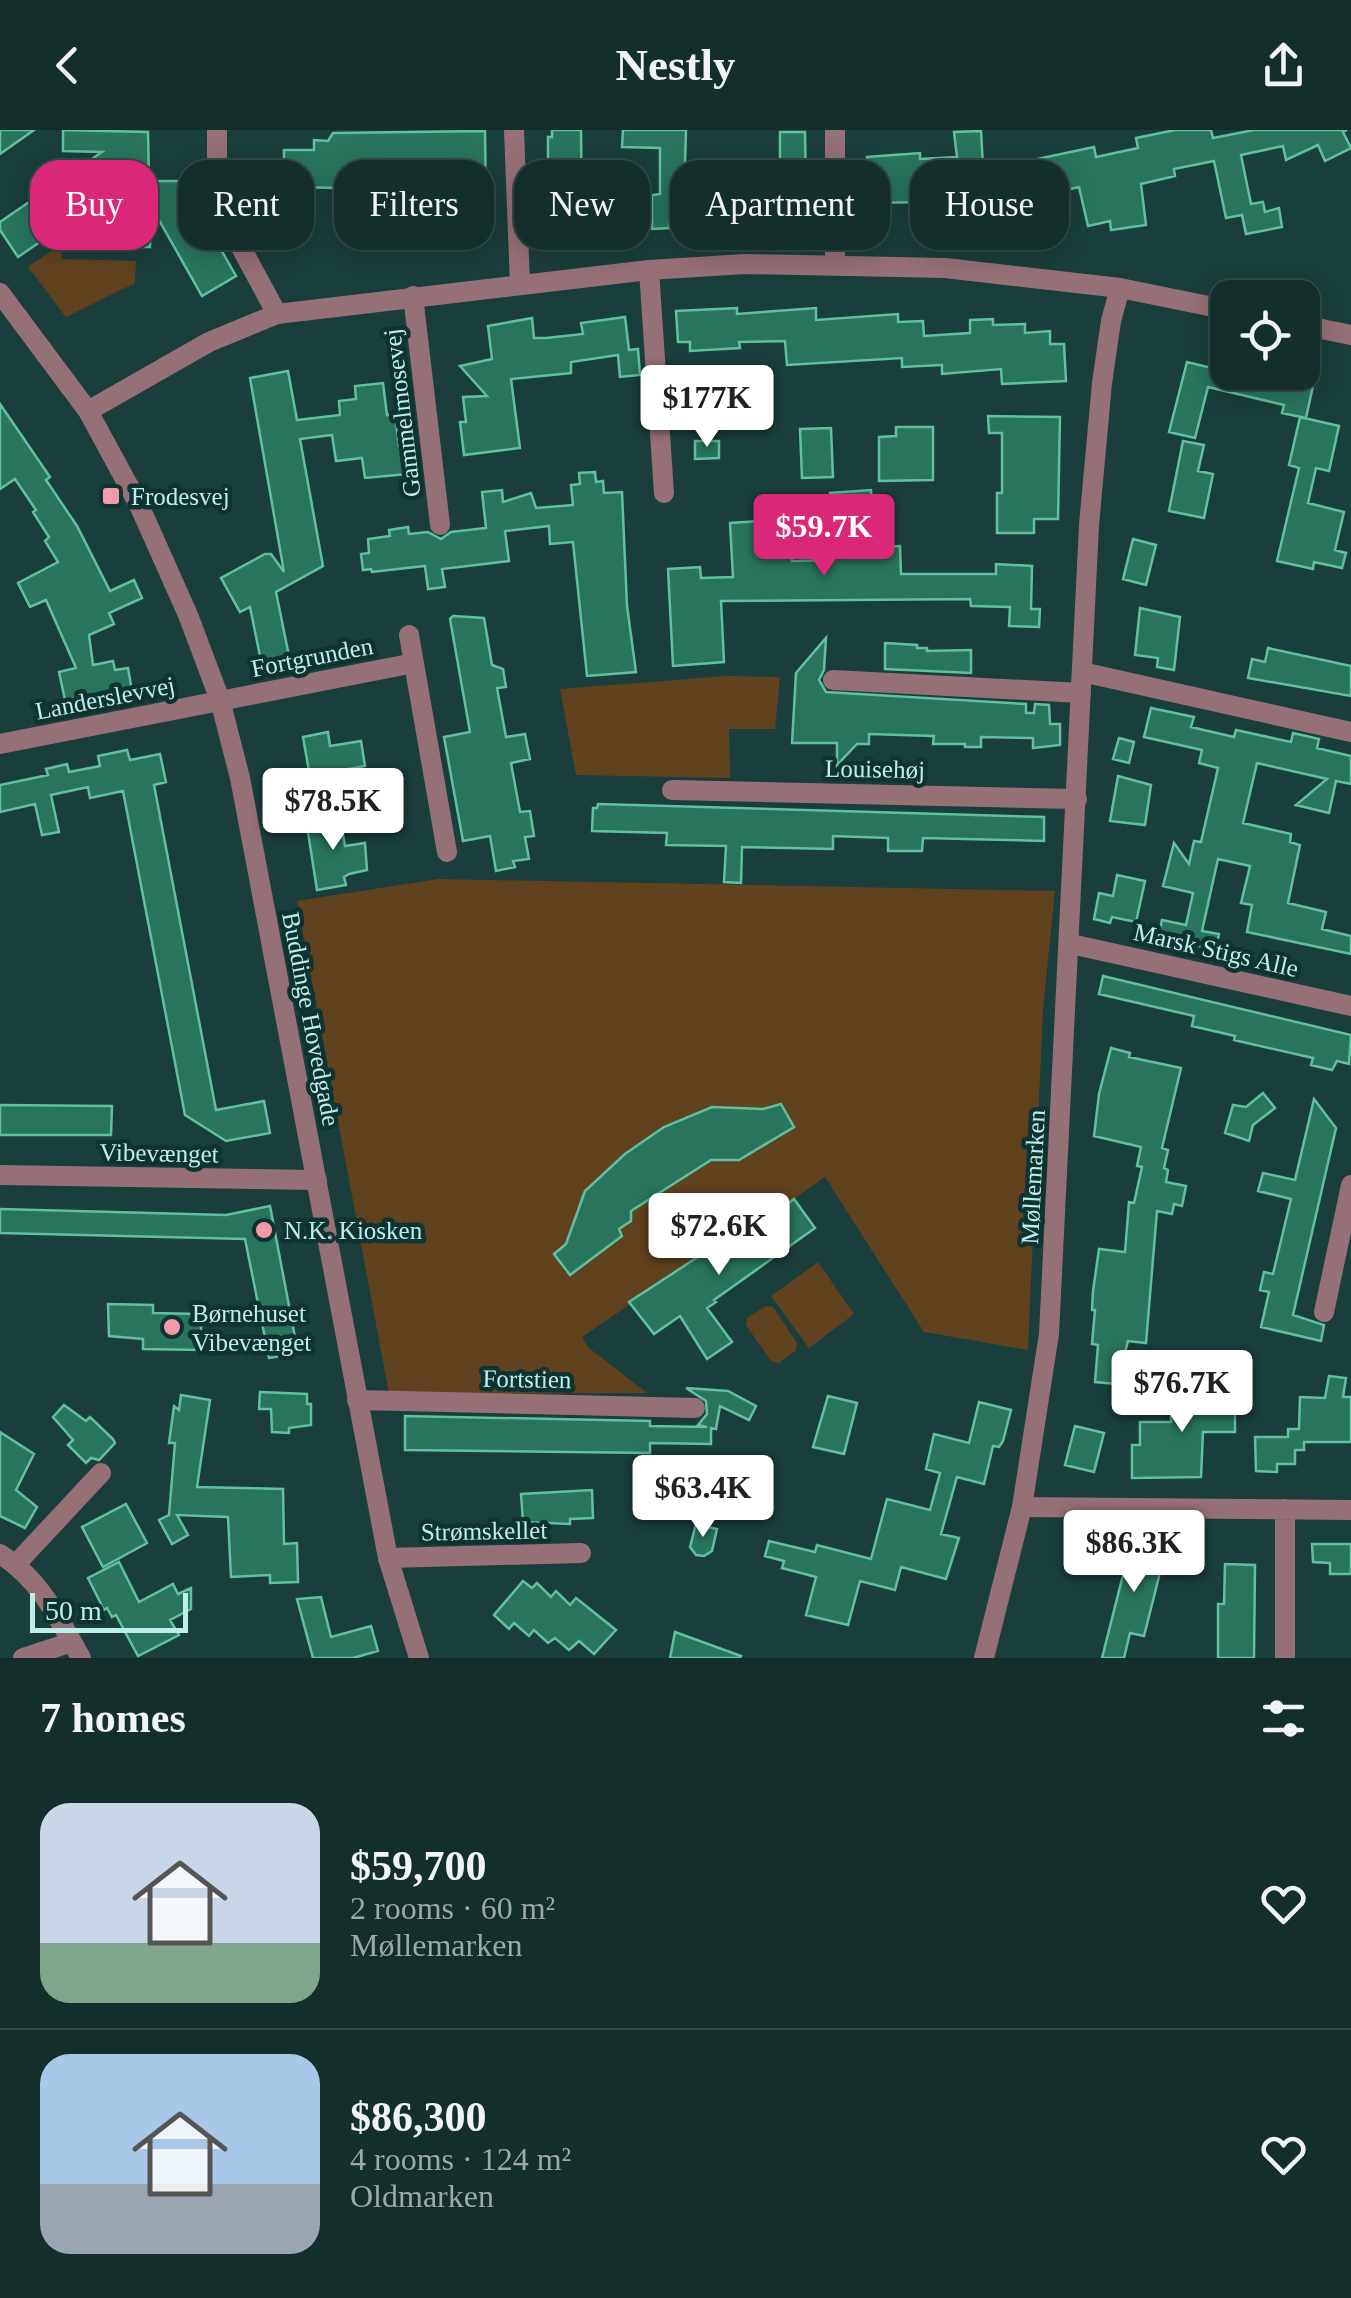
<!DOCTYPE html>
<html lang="en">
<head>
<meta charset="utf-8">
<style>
  body { margin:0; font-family:Georgia,serif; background:#1d3634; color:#f1f3f6; height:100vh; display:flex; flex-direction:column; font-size:38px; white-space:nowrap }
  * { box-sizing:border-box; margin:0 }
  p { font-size:32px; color:#9da8a9 }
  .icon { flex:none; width:55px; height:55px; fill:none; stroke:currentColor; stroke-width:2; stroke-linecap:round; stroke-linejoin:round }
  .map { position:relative; height:1528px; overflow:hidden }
  .side { display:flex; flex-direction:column; background:#142e2c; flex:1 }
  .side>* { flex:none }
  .banner { position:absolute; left:30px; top:30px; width:1292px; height:90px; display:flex; gap:20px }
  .fabs { position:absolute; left:1210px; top:150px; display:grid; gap:20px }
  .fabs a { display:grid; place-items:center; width:110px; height:110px; border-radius:20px; background:#142e2c; box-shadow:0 5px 25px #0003,0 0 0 2px #334a48; font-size:50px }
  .scale { position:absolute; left:30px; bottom:25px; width:158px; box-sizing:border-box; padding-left:10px; border:5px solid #bcefea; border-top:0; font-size:28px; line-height:35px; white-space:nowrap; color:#bcefea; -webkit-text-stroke:8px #0e3331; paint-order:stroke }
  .price { position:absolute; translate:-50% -85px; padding:0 22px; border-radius:10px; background:#fff; color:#222; font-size:32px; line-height:65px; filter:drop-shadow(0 2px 5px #0008) }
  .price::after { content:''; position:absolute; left:50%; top:60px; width:30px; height:22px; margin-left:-15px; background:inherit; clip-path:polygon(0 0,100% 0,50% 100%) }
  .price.active { background:#db2777; color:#fff }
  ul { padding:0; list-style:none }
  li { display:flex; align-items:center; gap:30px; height:250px; padding:0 40px }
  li+li { border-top:2px solid #334a48 }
  li span { display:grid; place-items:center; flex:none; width:280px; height:200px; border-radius:30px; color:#555 }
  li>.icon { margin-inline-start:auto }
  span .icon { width:120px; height:120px; fill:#fffc; stroke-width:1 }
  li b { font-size:42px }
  h2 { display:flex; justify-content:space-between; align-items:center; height:120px; padding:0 40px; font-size:42px }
  .pill { padding:0 35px; border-radius:30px; background:#142e2c; box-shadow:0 5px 25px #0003,0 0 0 2px #334a48; font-size:35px; line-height:90px }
  .pill.active { background:#db2777; color:#fff }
  header { display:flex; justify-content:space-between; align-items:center; height:130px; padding:0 40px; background:#142e2c; font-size:45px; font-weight:700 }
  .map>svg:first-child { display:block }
  .green { fill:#61421f }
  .building { fill:#28745c; stroke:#60c09f; stroke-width:2.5 }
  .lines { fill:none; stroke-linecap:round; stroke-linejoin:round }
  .minor { stroke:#957076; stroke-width:20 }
  .tertiary { stroke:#957076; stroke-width:20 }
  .poi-dot { fill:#f39aaa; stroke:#0e3331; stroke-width:4 }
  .labels { text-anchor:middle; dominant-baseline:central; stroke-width:9; stroke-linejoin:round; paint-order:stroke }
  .street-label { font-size:25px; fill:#bcefea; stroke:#0e3331 }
  .poi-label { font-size:25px; fill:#bcefea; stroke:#0e3331; text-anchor:start }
</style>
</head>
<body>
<header><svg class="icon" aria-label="back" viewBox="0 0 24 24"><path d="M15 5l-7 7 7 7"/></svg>Nestly<svg class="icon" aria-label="share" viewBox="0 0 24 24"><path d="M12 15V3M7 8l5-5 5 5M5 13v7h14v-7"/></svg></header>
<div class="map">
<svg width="1351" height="1528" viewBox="0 0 1351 1528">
  <rect width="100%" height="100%" fill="#1a3e3b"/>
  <path class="green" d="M60,115L62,129L136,131L135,153L66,187L28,137Z
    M727,546L780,547L775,599H729L730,648L576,645L560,559Z
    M438,749L1055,761L1043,879L1028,1220L924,1202L825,1047L715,1125L710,1119L691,1132L687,1139L683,1135L650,1157L651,1160L582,1207L589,1218L647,1263L389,1264L297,771Z
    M818,1132L854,1184L809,1218L771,1166Z
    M766,1176L773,1177L797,1213L796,1220L779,1233L771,1231L746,1195L747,1188Z"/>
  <path class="building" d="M0,0H34L0,24Z
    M63,0L148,2L149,51H182L236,146L202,166L151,76L150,117H90L79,101H56L18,127L0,100V92L102,22L63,21Z
    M552,0H581L582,98L553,99L548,34V7H552Z
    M623,0H686L684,67H670L669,98L652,99V65L660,64V18L622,17Z
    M1175,0H1211L1213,8L1254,0H1347L1343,2L1351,18L1325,31L1318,15L1286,30L1283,16L1241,25L1251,74L1263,72L1265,82L1279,78L1282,97L1246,104L1242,85L1226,88L1214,31L1174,39L1175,46L1141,54L1146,95L1111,100L1110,91L1088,96L1079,57L1031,68L1028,31L1094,17L1096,27L1138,18L1136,8Z
    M485,1L486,70L336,72V58L298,57V86L291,90H284L280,85L265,86L262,39H284V20H314V10L328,11L333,3Z
    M981,1L984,53L1001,52L1006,85L983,88L981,74L930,77L929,72L868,73L867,27L920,23V29L957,27L954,2Z
    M780,2H805L806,62L757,63V75H728V38H780Z
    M737,178V184L816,178V190L898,184V192L923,191L924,206L970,203V190L993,189V195L1025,194V203L1050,201V214H1064L1066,251L1002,254L1001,239L942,244V235L902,237V228L787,235L785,211L739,212L740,218L690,221V212H678L676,181Z
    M625,187L629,220L638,219L640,245L620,247L618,225L571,232V243L511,249L520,318L464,325L460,292H466L463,267L487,266L460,236L492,229L488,196L532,188L534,208H546L583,204L581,193Z
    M1187,232L1228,242H1258L1291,250L1293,242H1316L1306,288L1282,283L1284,275L1208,257L1195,308L1169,302Z
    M288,241L297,290L340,285L339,271L356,269L355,256L383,253L387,285L395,284L399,316L415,315L418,343L365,348L362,328L336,331L332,305L300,309L323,436L276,462L290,531L262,536L250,477L240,482L221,448L265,424H271L284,442L250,248Z
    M0,274L50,347L46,350L77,396L110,461L134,450L142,468L109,483L114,494L89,505L93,535L113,531L115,540L128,538L132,561L98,568L99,577L94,578L90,570L84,571L83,567L65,570L59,542L76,538L46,470L30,477L18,453L58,432L45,411L49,407L33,382L36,380L15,349L0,359Z
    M988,286L1060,287L1058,389H1034V403H997V363H1002V303H989Z
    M1300,287L1339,296L1329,341L1316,338L1308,373L1344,382L1335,420L1346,423L1342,438L1314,432L1313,439L1277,431L1299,338L1289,335Z
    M896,297H933V350L879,351V307L896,306Z
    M831,298L833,347L802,348L800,299Z
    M695,311H719V328L695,329Z
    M1183,311L1204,315L1198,341L1213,344L1204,388L1169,381Z
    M595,342L596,352L603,351L604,363L622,362L627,476L636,542L587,546L573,412L550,414L549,396L505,401L509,431L442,439L445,457L428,459L425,436L372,442L371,439L363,440L361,424L369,423L368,409L390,406L389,400L408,397L409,404L428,402L441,409L451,402L486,398L482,362L502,360L503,372L531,363L536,378L573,375L571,355L580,354L579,343Z
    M871,360L874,417L900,416L901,444H996V434L1032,436L1031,479H1040L1039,497L1009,496L1010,477L971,476L970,469L721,471L724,532L673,536L668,439L700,437L701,448L733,447L730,393L790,389L792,431L833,430L830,363Z
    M1133,409L1156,415L1146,455L1123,449Z
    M1140,478L1180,487L1174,540L1157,537L1158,528L1135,525Z
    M453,486L484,488L492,535L503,539L506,557L497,558L506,607L525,604L530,629L511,633L520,682L530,681L534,706L525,707L529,729L513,731L515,737L496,741L490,706L463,711L444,607L470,602L450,489Z
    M826,508L824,540L819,550L826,562L1026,574V583H1034L1035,574L1049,575L1050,594H1060V615L1033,618V608L981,607V617H965V614H933L934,606L869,604V614H857L837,635V613H792L796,543Z
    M885,513L917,515V518H927V521L971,520V543L885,539Z
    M1268,518L1351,536V566L1248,548L1252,529L1265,532Z
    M1151,578L1194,587L1191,597L1234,607L1236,600L1291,612L1293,603L1319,609L1317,618L1351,626V654L1336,651L1329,683L1296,675L1327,649L1257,633L1243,693L1291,704L1290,712L1300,715L1288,773L1326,782L1322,799L1351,806V824L1247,802L1252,775L1241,773L1250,736L1218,729L1202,801L1219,804L1215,820L1179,811L1178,816L1157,812L1162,790L1186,795L1193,763L1163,756L1174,713L1189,734L1194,711L1201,712L1218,638L1199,633L1202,620L1144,607Z
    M328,602L330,616L361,611L365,636L332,642L335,660L313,664L303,607Z
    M1119,608L1134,612L1129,633L1113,629Z
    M127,620L130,630L160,624L166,652L154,655L216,980L264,971L270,1003L226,1011L185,985L123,661L90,668L88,657L51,665L59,702L42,705L35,674L0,682V655L48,645L46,639L67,634L69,642L100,636L98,626Z
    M1118,646L1151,655L1145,695L1110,691Z
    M598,674L1044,687V711L923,708L922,721H888V708L833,706V719L742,717L741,753L724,752L726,716L666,715L667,703L592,701L593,678H597Z
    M340,687L345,716L365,713L367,740L349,744L344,747L346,755L317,760L306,690Z
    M1117,745L1145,751L1136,792L1112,787L1110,793L1094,789L1099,763L1113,766Z
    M1103,846L1351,905L1349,934L1337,931L1332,940L1311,935L1313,928L1234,910L1235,906L1192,896L1194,886L1099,864Z
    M1111,918L1130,923L1129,927L1181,938L1162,1018L1168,1020L1164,1038L1168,1040L1166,1052L1186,1056L1182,1076L1174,1074L1172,1084L1157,1081L1146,1213L1128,1211L1117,1254L1095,1252L1098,1215L1092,1214L1095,1180H1092L1093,1161L1099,1119L1125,1122L1129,1072L1134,1073L1142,1037L1137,1036L1141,1017L1094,1006L1099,964Z
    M1263,963L1275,978L1253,995L1249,1011L1225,1003L1233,975L1246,977Z
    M1314,969L1336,998L1293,1185L1324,1195L1321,1211L1261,1197L1269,1162L1260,1160L1264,1142L1273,1144L1291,1069L1258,1061L1263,1043L1295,1050Z
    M781,974L794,997L739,1030H711L631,1081V1091L619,1099L622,1106L570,1145L554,1124L566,1114L585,1061L625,1024L664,997L712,977L763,979Z
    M0,975L112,976L111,1005H0Z
    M794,1069L815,1098L714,1170L716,1172L707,1178L732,1212L707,1229L680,1186L654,1204L629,1172L710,1119L715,1125Z
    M270,1076L298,1223L269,1228L245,1109L0,1103V1079L226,1085Z
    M108,1174L153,1175V1183L201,1184V1220L143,1219V1209L109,1206Z
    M1329,1246L1346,1248L1343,1267H1351V1312H1304V1320H1295V1334H1277V1342L1256,1341L1255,1307H1288V1299H1299L1300,1267L1325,1268Z
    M1182,1249L1200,1250L1199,1266L1230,1265V1278H1235V1302H1203L1201,1347L1132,1348V1315H1140V1292H1171V1274H1180Z
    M686,1258L728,1261L756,1276L749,1290L720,1276L716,1299L711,1298V1314L650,1313V1323L405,1320V1286L650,1291V1296L707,1297L698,1295L707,1284L706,1271Z
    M260,1262L307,1264V1274H311V1295L289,1298V1303L272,1302L271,1279H259Z
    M181,1265L210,1270L197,1357L283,1359L284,1414L297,1413L298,1452L270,1453V1445L231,1447L228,1387L177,1385L188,1405L172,1414L159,1390L169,1385L175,1313H169L174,1276L179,1280Z
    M828,1266L857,1273L844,1324L813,1317Z
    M979,1272L1011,1280L1003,1311L999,1317L993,1316L984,1354L957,1347L941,1404L959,1408L946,1449L901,1437L895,1460L860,1451L848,1495L806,1485L816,1447L782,1438L784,1431L765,1426L769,1411L815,1422L817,1415L871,1429L887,1369L930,1380L940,1343L926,1339L934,1304L969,1313Z
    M64,1275L86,1291L90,1287L113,1309L115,1313L99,1330L91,1328L86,1333L68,1315L73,1310L53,1287Z
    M1075,1296L1104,1303L1094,1342L1065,1335Z
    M0,1302L34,1324L16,1360L37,1377L25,1398L0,1386Z
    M592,1360L593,1388L570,1389V1394L523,1392L521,1364Z
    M126,1374L147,1413L103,1437L82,1397Z
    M696,1394L717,1399L712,1421L704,1426L696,1425L690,1417Z
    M1125,1409L1166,1419L1144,1506L1130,1503L1124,1528H1102L1124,1441L1117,1439Z
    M1312,1414H1351V1444H1330V1433L1313,1432Z
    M119,1432L139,1472L173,1454L178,1464L191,1458V1479L170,1490L179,1505L138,1526L116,1485L112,1487L107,1478L104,1480L88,1448Z
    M1225,1434L1255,1435L1254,1528H1218V1474H1224Z
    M523,1451L532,1458L537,1453L551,1467L556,1461L570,1475L576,1468L616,1500L594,1524L579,1511L569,1520L555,1508L548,1513L534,1500L529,1506L514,1493L509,1499L494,1485Z
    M321,1467L331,1507L371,1496L378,1521L353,1528H313L297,1469Z
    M675,1502L741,1526L740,1528H670Z"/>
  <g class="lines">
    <path class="minor" d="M217,0V39L223,84L277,184
      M514,0L520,154
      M835,133V0
      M649,140L664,363
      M413,166L440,395
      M409,505L447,722
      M1082,542L1351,602
      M833,550L1081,563
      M0,614L414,533
      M672,660L1077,669
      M1071,814L1351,876
      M0,1045L317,1050
      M1324,1182L1351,1055
      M357,1270L695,1278
      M1022,1377L1351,1380
      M0,1424C41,1450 58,1488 81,1528
      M388,1428L581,1423
      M16,1434L101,1343
      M23,1528L72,1512
      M1285,1528V1379"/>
    <path class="tertiary" d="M0,163L88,281L139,375L188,485L220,570L240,648L388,1428L419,1528
      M1302,195L1351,205
      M88,281L209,212L277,184L649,140L745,134L945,138L1120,158L1228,180
      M984,1528L1022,1377L1049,1204L1089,395L1102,253L1111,191L1120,158"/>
  </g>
  <g class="poi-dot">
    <rect x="101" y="356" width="20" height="20" rx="5"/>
    <circle cx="264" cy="1100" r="10"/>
    <circle cx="172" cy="1197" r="10"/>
  </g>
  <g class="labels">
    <g class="street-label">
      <text transform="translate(402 283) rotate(-97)">Gammelmosevej</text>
      <text transform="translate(312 527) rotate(-11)">Fortgrunden</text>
      <text transform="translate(105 568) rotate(-11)">Landerslevvej</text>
      <text transform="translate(875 639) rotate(1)">Louisehøj</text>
      <text transform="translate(1216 820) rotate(13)">Marsk Stigs Alle</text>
      <text transform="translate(311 889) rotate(79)">Buddinge Hovedgade</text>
      <text transform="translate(159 1023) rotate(1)">Vibevænget</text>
      <text transform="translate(1033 1047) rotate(-87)">Møllemarken</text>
      <text transform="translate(527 1249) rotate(1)">Fortstien</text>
      <text transform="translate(484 1401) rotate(-1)">Strømskellet</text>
    </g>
    <g class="poi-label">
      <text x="131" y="366">Frodesvej</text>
      <text x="284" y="1100">N.K. Kiosken</text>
      <text x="192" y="1183">Børnehuset<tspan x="192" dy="29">Vibevænget</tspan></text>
    </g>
  </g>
</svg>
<div class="fabs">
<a><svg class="icon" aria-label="locate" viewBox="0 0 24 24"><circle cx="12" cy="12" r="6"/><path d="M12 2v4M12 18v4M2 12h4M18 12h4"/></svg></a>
</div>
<div class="scale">50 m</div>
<b class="price" style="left:707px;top:320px">$177K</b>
<b class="price active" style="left:824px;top:449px">$59.7K</b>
<b class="price" style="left:333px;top:723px">$78.5K</b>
<b class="price" style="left:719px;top:1148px">$72.6K</b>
<b class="price" style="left:1182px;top:1305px">$76.7K</b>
<b class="price" style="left:703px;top:1410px">$63.4K</b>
<b class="price" style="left:1134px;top:1465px">$86.3K</b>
<div class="banner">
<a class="pill active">Buy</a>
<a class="pill">Rent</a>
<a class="pill">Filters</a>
<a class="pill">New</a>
<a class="pill">Apartment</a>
<a class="pill">House</a>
</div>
</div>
<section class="side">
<h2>7 homes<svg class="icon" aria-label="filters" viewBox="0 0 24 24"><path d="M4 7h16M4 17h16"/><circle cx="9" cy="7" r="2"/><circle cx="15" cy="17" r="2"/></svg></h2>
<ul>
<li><span style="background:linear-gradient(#c9d6e8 70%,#7fa58c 0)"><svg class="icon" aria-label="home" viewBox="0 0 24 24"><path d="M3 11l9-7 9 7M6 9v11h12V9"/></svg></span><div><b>$59,700</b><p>2 rooms · 60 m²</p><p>Møllemarken</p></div><svg class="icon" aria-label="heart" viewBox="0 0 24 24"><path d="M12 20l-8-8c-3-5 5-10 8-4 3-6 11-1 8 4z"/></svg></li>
<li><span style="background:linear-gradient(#a9c7e8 65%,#9aa5b1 0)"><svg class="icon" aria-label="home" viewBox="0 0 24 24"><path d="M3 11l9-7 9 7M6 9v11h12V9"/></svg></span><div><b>$86,300</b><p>4 rooms · 124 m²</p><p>Oldmarken</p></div><svg class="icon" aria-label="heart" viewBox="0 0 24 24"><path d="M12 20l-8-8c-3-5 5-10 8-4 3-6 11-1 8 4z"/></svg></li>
</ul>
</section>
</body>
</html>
